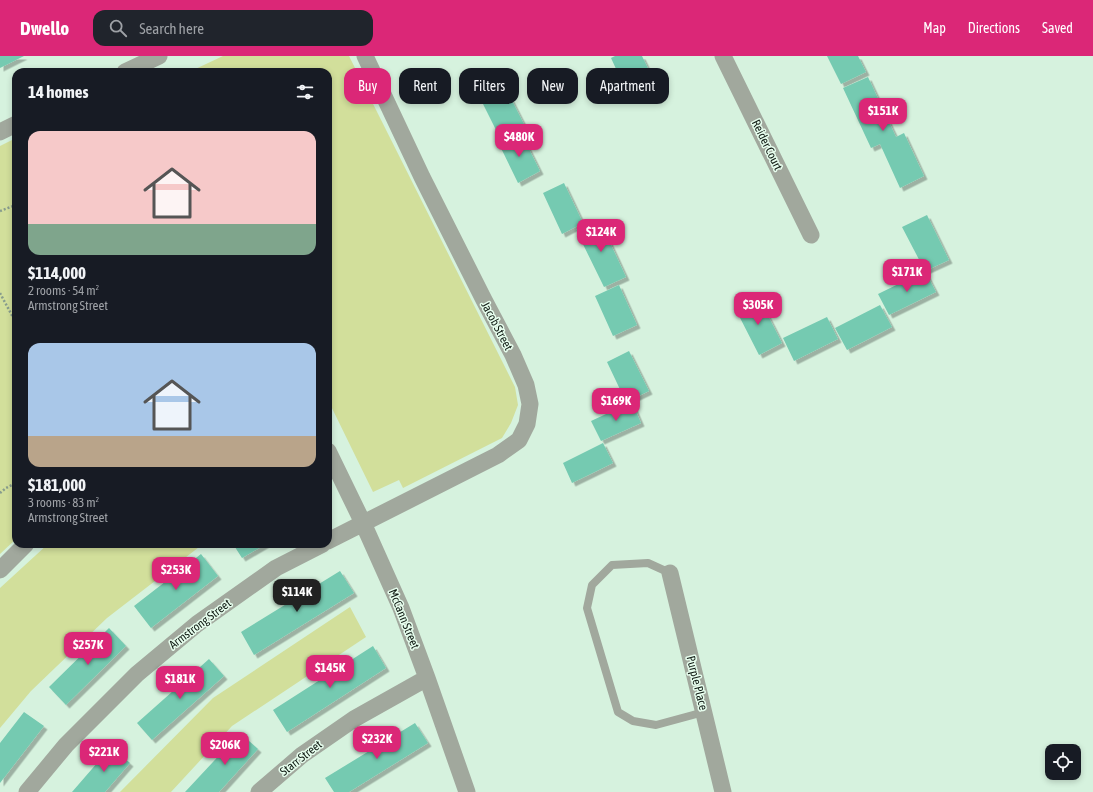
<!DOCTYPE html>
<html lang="en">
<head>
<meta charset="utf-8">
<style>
  body { margin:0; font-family:"Asap Condensed",sans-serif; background:#20242c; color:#f1f3f6; height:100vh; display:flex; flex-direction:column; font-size:15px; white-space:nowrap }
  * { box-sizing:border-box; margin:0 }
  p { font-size:13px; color:#9ea1a6 }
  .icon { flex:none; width:22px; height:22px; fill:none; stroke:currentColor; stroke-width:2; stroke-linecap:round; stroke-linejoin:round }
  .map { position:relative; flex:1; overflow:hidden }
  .panel { position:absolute; left:12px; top:12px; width:320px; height:480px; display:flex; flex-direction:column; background:#171b24; border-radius:12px; box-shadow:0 2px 6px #0003 }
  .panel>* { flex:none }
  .banner { position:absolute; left:344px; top:12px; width:380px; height:36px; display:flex; gap:8px }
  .fabs { position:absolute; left:1045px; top:688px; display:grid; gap:8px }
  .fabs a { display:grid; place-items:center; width:36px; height:36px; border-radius:8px; background:#171b24; box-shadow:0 2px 6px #0003; font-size:20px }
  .price { position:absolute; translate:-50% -34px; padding:0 9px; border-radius:8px; background:#db2777; color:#fff; font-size:13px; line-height:26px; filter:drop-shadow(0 1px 2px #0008) }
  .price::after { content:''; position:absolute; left:50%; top:24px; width:12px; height:9px; margin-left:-6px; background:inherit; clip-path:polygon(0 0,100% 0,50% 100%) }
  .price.current { background:#222; color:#fff }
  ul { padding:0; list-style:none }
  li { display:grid; align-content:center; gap:8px; height:212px; padding:0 16px }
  li span { display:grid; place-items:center; height:124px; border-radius:12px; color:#555 }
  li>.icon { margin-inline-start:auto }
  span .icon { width:72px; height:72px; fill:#fffc; stroke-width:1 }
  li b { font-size:17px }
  h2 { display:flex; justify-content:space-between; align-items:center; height:48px; padding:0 16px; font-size:17px }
  .tag { padding:0 14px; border-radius:12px; background:#171b24; box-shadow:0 2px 6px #0003; font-size:14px; line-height:36px }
  .tag.current { background:#db2777; color:#fff }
  header { display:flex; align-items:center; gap:24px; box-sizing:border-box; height:56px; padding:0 20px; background:#db2777; color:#fff }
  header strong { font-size:19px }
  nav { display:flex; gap:22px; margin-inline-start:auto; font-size:14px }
  .search { width:280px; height:36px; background:#20242c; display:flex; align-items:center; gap:10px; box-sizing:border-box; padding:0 14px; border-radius:12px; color:#9ea1a6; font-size:15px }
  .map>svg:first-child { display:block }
  .green { fill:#d2df9b }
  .building { fill:#75cab1; filter:url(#shadow) }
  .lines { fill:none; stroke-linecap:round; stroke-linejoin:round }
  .path { stroke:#879c8d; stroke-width:2.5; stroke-dasharray:2 2; stroke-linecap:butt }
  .service { stroke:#a1a89d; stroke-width:8 }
  .minor { stroke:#a1a89d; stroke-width:17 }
  .labels { text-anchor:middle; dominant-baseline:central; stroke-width:3; stroke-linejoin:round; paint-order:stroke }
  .street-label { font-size:12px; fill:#101a13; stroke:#e7feee }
</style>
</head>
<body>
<header>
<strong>Dwello</strong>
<div class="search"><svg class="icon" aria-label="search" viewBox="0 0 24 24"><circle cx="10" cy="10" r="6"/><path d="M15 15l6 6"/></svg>Search here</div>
<nav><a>Map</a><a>Directions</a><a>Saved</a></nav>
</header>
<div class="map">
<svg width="1093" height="736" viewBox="0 0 1093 736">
  <defs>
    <filter id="shadow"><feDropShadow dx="3.5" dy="3.5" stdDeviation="0" flood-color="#0004"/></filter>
  </defs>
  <rect width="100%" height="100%" fill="#d6f2de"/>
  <path class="green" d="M223,0H349L515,331L518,349L511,367L502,382L403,432L399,424L373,436L328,344V16H189Z
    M16,82V483L0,498V90Z
    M48,488H203L107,562L31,635L0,672V532Z
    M350,551L366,581L232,670L171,736H120L213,642Z"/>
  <path class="building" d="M0,0H24L0,12Z
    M615,0H642L656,29L629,41L611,2Z
    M827,0H858L866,16L841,28Z
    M868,21L896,81L904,77L924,120L900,132L880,88L871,92L843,32Z
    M505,31L526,72L501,84L481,44Z
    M521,77L540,115L518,127L499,88Z
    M564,127L583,167L562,178L543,137Z
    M927,159L949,204L925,215L902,171Z
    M599,163L626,221L604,231L576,174Z
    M925,215L936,236L889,259L878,238Z
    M619,229L637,269L613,280L595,240Z
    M758,240L782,287L759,299L735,252Z
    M880,249L892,271L847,294L835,272Z
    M827,261L838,283L794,305L783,282Z
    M629,295L649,335L626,346L607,306Z
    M632,346L641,367L601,385L591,365Z
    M603,387L613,407L572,427L563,407Z
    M233,488H266L242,502Z
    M201,498L218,520L151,572L134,550Z
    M340,515L354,537L254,599L241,576Z
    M109,572L126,590L66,649L49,631Z
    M373,590L386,612L287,676L273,654Z
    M209,603L224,620L152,684L137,667Z
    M24,656L44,670L0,727V687Z
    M415,667L428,687L349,736H334L325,722Z
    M240,677L258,693L219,736H185Z
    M111,691L130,707L105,736H72Z"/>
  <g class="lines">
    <path class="path" d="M0,155L16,149
      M0,237L16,267
      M0,437L6,432L16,427"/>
    <path class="service" d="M670,517L648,507L612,509L592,529L587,552L618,656L633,665L656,669L704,656"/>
    <path class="minor" d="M723,0L811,179
      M125,16L159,0
      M0,76L16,68
      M328,395L363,467L401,552L427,622L467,736
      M328,485L498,399L519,384L527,368L530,348L526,329L513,299L484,244L422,121L365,0
      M0,514L26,488
      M670,517L723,736
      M27,736L66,689L137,618L197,568L276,512L323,488
      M259,736L302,699L354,663L427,622"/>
  </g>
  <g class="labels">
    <g class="street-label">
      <text transform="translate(767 89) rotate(64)">Reider Court</text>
      <text transform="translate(497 270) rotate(62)">Jacob Street</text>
      <text transform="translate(404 563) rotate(68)">McCann Street</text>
      <text transform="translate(200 568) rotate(-37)">Armstrong Street</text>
      <text transform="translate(697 627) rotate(76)">Purple Place</text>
      <text transform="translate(301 702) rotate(-38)">Starr Street</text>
    </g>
  </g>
</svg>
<div class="fabs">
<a><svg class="icon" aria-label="locate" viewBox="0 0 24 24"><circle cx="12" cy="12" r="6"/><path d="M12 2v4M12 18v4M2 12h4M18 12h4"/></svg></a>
</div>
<b class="price" style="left:883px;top:76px">$151K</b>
<b class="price" style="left:519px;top:102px">$480K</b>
<b class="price" style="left:601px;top:197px">$124K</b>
<b class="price" style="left:907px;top:237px">$171K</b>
<b class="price" style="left:758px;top:270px">$305K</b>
<b class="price" style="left:616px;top:366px">$169K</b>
<b class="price" style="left:176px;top:535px">$253K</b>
<b class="price current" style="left:297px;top:557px">$114K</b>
<b class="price" style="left:88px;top:610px">$257K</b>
<b class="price" style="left:330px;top:633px">$145K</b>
<b class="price" style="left:180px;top:644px">$181K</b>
<b class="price" style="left:377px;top:704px">$232K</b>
<b class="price" style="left:225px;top:710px">$206K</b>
<b class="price" style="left:104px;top:717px">$221K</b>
<div class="banner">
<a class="tag current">Buy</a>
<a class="tag">Rent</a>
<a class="tag">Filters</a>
<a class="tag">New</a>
<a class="tag">Apartment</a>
</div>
<section class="panel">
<h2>14 homes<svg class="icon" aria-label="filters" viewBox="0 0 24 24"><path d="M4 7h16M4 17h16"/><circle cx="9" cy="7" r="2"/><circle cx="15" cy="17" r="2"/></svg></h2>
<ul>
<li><span style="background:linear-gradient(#f6c9c9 75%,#7fa58c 0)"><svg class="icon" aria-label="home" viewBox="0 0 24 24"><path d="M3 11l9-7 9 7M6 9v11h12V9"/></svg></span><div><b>$114,000</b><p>2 rooms · 54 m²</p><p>Armstrong Street</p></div></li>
<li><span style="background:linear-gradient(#a9c7e8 75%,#b9a48a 0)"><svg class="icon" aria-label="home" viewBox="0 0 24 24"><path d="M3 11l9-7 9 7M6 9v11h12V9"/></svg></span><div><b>$181,000</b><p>3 rooms · 83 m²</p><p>Armstrong Street</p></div></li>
</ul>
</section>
</div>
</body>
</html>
